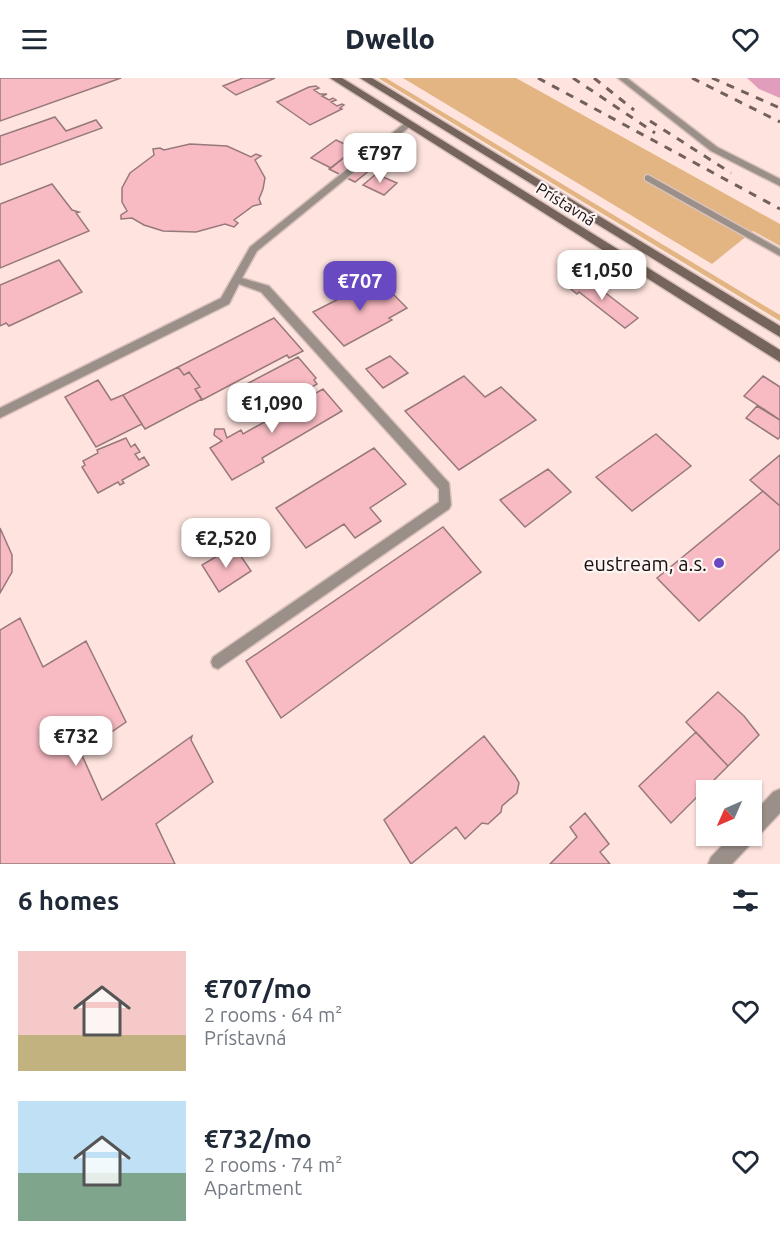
<!DOCTYPE html>
<html lang="en">
<head>
<meta charset="utf-8">
<style>
  body { margin:0; font-family:Ubuntu,sans-serif; background:#f2f2f3; color:#1f2937; height:100vh; display:flex; flex-direction:column; font-size:22px; white-space:nowrap }
  * { box-sizing:border-box; margin:0 }
  p { font-size:20px; color:#747a83 }
  .icon { flex:none; width:33px; height:33px; fill:none; stroke:currentColor; stroke-width:2; stroke-linecap:round; stroke-linejoin:round }
  .map { position:relative; height:786px; overflow:hidden }
  .panel { display:flex; flex-direction:column; background:#fff; flex:1 }
  .panel>* { flex:none }
  .needle { width:39px; rotate:225deg }
  .tools { position:absolute; left:696px; top:702px; display:grid; gap:12px }
  .tools a { display:grid; place-items:center; width:66px; height:66px; border-radius:0px; background:#fff; box-shadow:0 2px 4px #0004; font-size:30px }
  .price { position:absolute; translate:-50% -51px; padding:0 14px; border-radius:12px; background:#fff; color:#222; font-size:20px; line-height:39px; filter:drop-shadow(0 2px 3px #0008) }
  .price::after { content:''; position:absolute; left:50%; top:36px; width:18px; height:14px; margin-left:-9px; background:inherit; clip-path:polygon(0 0,100% 0,50% 100%) }
  .price.on { background:#6949c2; color:#fff }
  ul { padding:0; list-style:none }
  li { display:flex; align-items:center; gap:18px; height:150px; padding:0 18px }
  li span { display:grid; place-items:center; flex:none; width:168px; height:120px; border-radius:0px; color:#555 }
  li>.icon { margin-inline-start:auto }
  span .icon { width:72px; height:72px; fill:#fffc; stroke-width:1 }
  li b { font-size:26px }
  h2 { display:flex; justify-content:space-between; align-items:center; height:72px; padding:0 18px; font-size:26px }
  header { display:flex; justify-content:space-between; align-items:center; height:78px; padding:0 18px; background:#fff; font-size:27px; font-weight:800 }
  .map>svg:first-child { display:block }
  .green { fill:#e2b583 }
  .water { fill:#e29dbd }
  .building { fill:#f9bbc3; stroke:#97797d; stroke-width:1.5 }
  .lines { fill:none; stroke-linecap:round; stroke-linejoin:round }
  .service-casing { stroke:#d9c1bc; stroke-width:3 }
  .minor-casing { stroke:#d9c1bc; stroke-width:3 }
  .secondary-casing { stroke:#d9c1bc; stroke-width:3 }
  .service { fill:#9b8f89; fill-rule:evenodd }
  .minor { fill:#9b8f89; fill-rule:evenodd }
  .secondary { fill:#75645b; fill-rule:evenodd }
  .rail { stroke:#71605d; stroke-width:3; stroke-dasharray:8 8; stroke-linecap:butt }
  .poi-dot { fill:#6949c2; stroke:#fcf5f4; stroke-width:2 }
  .labels { text-anchor:middle; dominant-baseline:central; stroke-width:4.5; stroke-linejoin:round; paint-order:stroke }
  .far-street-label { font-size:16px; fill:#190e0c; stroke:#fcf5f4 }
  .poi-label { font-size:20px; fill:#190e0c; stroke:#fcf5f4; text-anchor:end }
</style>
</head>
<body>
<header><svg class="icon" aria-label="menu" viewBox="0 0 24 24"><path d="M4 6h16M4 12h16M4 18h16"/></svg>Dwello<svg class="icon" aria-label="heart" viewBox="0 0 24 24"><path d="M12 20l-8-8c-3-5 5-10 8-4 3-6 11-1 8 4z"/></svg></header>
<div class="map">
<svg width="780" height="786" viewBox="0 0 780 786">
  <rect width="100%" height="100%" fill="#fee3de"/>
  <path class="green" d="M378,0H386L780,237V243Z
    M403,0H516L780,146V168L753,153L712,186Z"/>
  <path class="water" d="M747,0H780V20L759,11Z"/>
  <path class="building" d="M0,0H121L0,43Z
    M243,0H275L236,17L223,8Z
    M316,8L319,10L314,12L320,16H327L322,18L329,22L333,20L336,22L331,24L337,28L342,26L344,27L340,30L342,31L310,47L277,24L309,9Z
    M55,39L66,53L96,42L102,50L0,87V58Z
    M336,62L355,71L331,90L311,80Z
    M190,66L227,68L251,79L256,76L261,78L255,82L265,100L263,111L259,121L261,126L253,128L234,142L238,145L234,149L225,146L196,154L163,153L144,147L132,140L121,141V137L127,133L122,124V110L130,95L154,77L153,71L160,70L164,72Z
    M343,80L358,87L370,92L355,104L329,91Z
    M376,96L397,105L384,117L363,107Z
    M52,106L72,132L79,134L76,135L89,153L0,190V126Z
    M59,182L82,214L9,248L6,245L0,248V207Z
    M581,196L638,240L625,250L579,214L577,216L566,207Z
    M380,203L407,230L389,240L392,242L344,268L313,234L360,210L362,212Z
    M274,240L303,273L289,280L287,277L202,322L195,311L200,309L189,294L184,297L178,289Z
    M390,278L408,295L383,310L366,291Z
    M298,279L316,300L314,302L317,306L293,320L289,316L257,333L239,310Z
    M178,289L184,297L189,294L200,309L195,311L202,321L145,351L123,317Z
    M464,298L485,319L501,309L536,342L459,392L405,333Z
    M763,298L780,309V342L744,318Z
    M98,302L111,322L123,317L142,346L96,369L65,319Z
    M323,311L342,333L262,380L264,384L232,402L210,370L222,363L214,357L215,351H224L227,360L241,352L243,356Z
    M757,328L780,342V359L778,361L746,340Z
    M656,356L691,388L632,433L596,399Z
    M126,360L131,369L135,366L140,374L135,376L139,382L144,379L149,387L122,402L124,405L120,407L118,404L98,415L82,389L85,387L83,383L98,375L97,372Z
    M374,370L406,406L370,430L381,443L355,460L344,446L306,470L276,430Z
    M780,377V428L750,402Z
    M548,391L571,414L525,449L500,422Z
    M763,413L780,428V471L699,543L657,500Z
    M443,449L481,494L281,640L246,583Z
    M0,450L12,477V494L0,515Z
    M234,468L251,493L219,514L202,487Z
    M20,540L43,589L86,563L126,644L81,675L102,722L192,658L191,662L213,704L156,746L175,786H0V552Z
    M718,614L744,638L759,657L728,688L686,644Z
    M696,654L728,688L671,745L639,708Z
    M484,658L515,698L519,705L517,715L502,728L501,734L488,746L482,745L465,761L456,749L411,786L384,742Z
    M585,735L609,766L600,774L610,786H550L577,759L570,749Z"/>
  <g class="lines">
    <g class="service-casing">
      <path id="service" d="M618,0H627L717,69L780,101V108L711,73Z
        M406,44L413,46L257,173L242,200L269,208L449,405L451,427L449,431L218,591L213,589L211,584L213,579L439,424V411L261,214L239,206L229,226L0,340V330L221,220L250,169Z
        M648,97L780,171V178L645,102V98Z"/>
    </g>
    <g class="minor-casing">
      <path id="minor" d="M780,711V735L732,786H708L711,779L731,758H752V737L773,714Z"/>
    </g>
    <g class="secondary-casing">
      <path id="secondary" d="M330,0H342L780,272V284Z
        M360,0H372L780,248V259Z"/>
    </g>
    <use href="#service" class="service"/>
    <use href="#minor" class="minor"/>
    <use href="#secondary" class="secondary"/>
    <path class="rail" d="M538,0L780,131
      M573,0L655,55
      M594,0L634,32
      M692,0L780,44
      M712,0L780,30
      M650,43L731,95"/>
  </g>
  <circle class="poi-dot" cx="719" cy="485" r="6"/>
  <g class="labels">
    <g class="far-street-label">
      <text transform="translate(566 126) rotate(32)">Prístavná</text>
    </g>
    <g class="poi-label">
      <text x="707" y="485">eustream, a.s.</text>
    </g>
  </g>
</svg>
<div class="tools">
<a><svg class="needle" viewBox="-14 -14 28 28"><path d="M0-13l5 13h-10z" fill="#e53935"/><path d="M0 13l5-13h-10z" fill="#747a83"/></svg></a>
</div>
<b class="price" style="left:380px;top:106px">€797</b>
<b class="price" style="left:602px;top:223px">€1,050</b>
<b class="price on" style="left:360px;top:234px">€707</b>
<b class="price" style="left:272px;top:356px">€1,090</b>
<b class="price" style="left:226px;top:491px">€2,520</b>
<b class="price" style="left:76px;top:689px">€732</b>
</div>
<section class="panel">
<h2>6 homes<svg class="icon" aria-label="filters" viewBox="0 0 24 24"><path d="M4 7h16M4 17h16"/><circle cx="9" cy="7" r="2"/><circle cx="15" cy="17" r="2"/></svg></h2>
<ul>
<li><span style="background:linear-gradient(#f6c9c9 70%,#c2b280 0)"><svg class="icon" aria-label="home" viewBox="0 0 24 24"><path d="M3 11l9-7 9 7M6 9v11h12V9"/></svg></span><div><b>€707/mo</b><p>2 rooms · 64 m²</p><p>Prístavná</p></div><svg class="icon" aria-label="heart" viewBox="0 0 24 24"><path d="M12 20l-8-8c-3-5 5-10 8-4 3-6 11-1 8 4z"/></svg></li>
<li><span style="background:linear-gradient(#bfe0f5 60%,#7fa58c 0)"><svg class="icon" aria-label="home" viewBox="0 0 24 24"><path d="M3 11l9-7 9 7M6 9v11h12V9"/></svg></span><div><b>€732/mo</b><p>2 rooms · 74 m²</p><p>Apartment</p></div><svg class="icon" aria-label="heart" viewBox="0 0 24 24"><path d="M12 20l-8-8c-3-5 5-10 8-4 3-6 11-1 8 4z"/></svg></li>
</ul>
</section>
</body>
</html>
